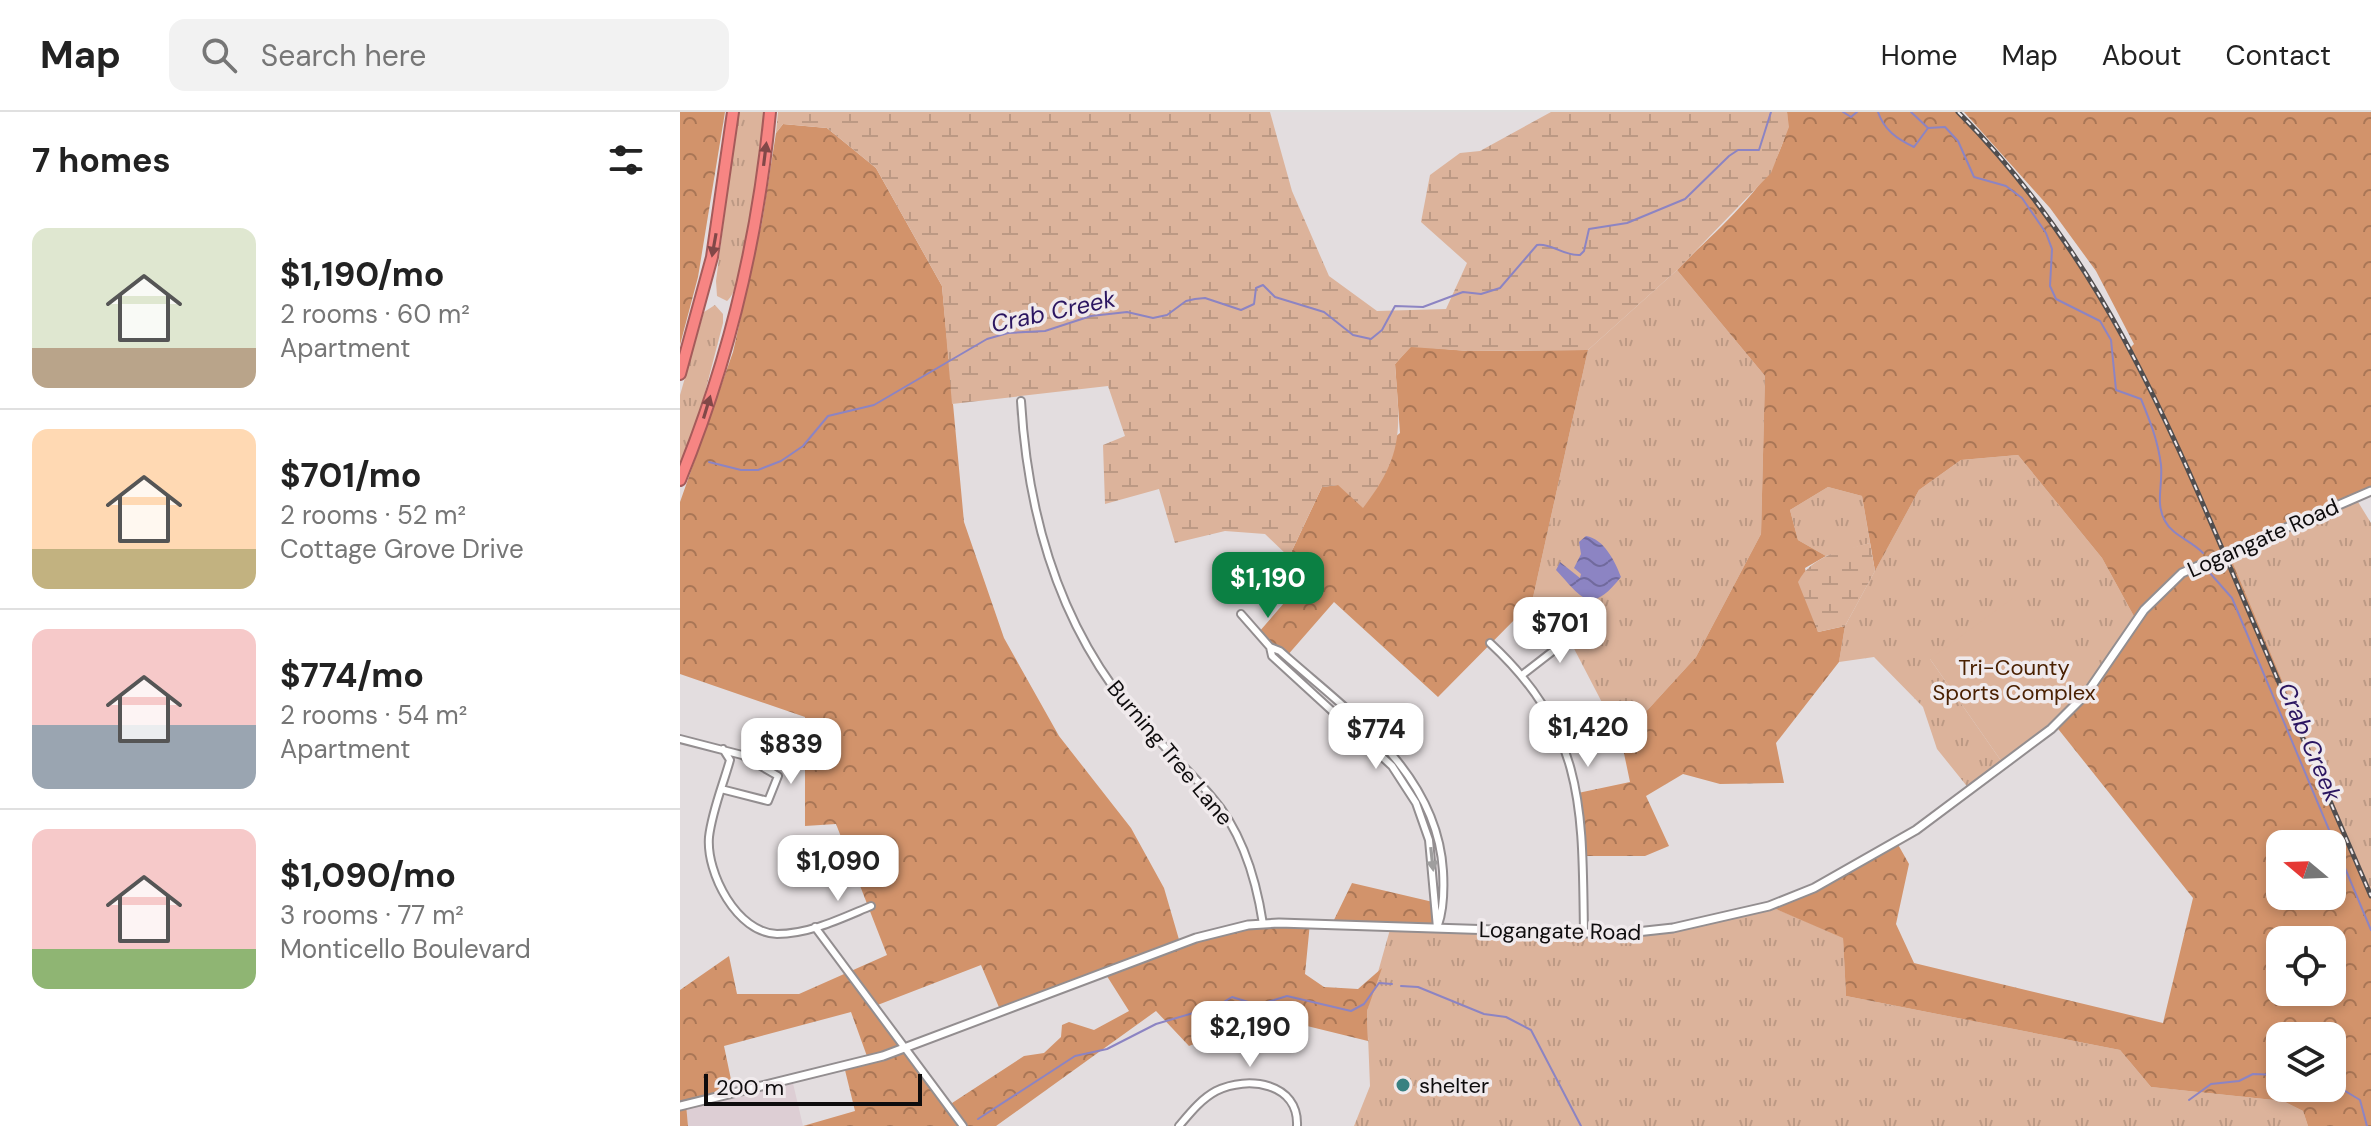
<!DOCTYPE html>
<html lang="en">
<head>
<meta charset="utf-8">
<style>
  body { margin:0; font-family:"DM Sans",sans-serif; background:#f2f2f2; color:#222; height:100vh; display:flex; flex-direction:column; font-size:30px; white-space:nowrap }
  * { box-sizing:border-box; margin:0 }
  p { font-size:26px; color:#767676 }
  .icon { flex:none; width:44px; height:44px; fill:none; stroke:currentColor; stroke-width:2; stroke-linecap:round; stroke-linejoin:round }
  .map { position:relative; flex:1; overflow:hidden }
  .details { display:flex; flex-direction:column; background:#fff; width:680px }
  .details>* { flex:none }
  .needle { width:52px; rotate:289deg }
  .controls { position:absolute; left:1586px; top:718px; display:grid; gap:16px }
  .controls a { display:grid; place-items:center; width:80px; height:80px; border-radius:16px; background:#fff; box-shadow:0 4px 12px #0003; font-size:40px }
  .scale { position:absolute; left:24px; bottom:20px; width:218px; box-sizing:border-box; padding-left:8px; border:4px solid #0e0c0d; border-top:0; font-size:22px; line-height:28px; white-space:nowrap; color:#0e0c0d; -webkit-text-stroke:6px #f0eaec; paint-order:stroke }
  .price { position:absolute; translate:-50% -68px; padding:0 18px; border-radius:16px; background:#fff; color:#222; font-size:26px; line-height:52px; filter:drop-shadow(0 2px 4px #0008) }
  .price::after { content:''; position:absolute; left:50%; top:48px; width:24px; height:18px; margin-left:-12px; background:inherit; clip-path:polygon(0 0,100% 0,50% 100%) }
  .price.active { background:#0b8043; color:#fff }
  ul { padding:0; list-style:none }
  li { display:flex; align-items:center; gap:24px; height:200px; padding:0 32px }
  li+li { border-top:2px solid #e0e0e0 }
  li span { display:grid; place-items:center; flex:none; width:224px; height:160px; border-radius:16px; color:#555 }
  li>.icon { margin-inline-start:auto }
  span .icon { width:96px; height:96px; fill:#fffc; stroke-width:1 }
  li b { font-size:34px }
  h2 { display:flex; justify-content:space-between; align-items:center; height:96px; padding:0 32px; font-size:34px }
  header { display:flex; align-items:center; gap:48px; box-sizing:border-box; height:112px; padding:0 40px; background:#fff; border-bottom:2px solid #e0e0e0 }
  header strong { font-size:38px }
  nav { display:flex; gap:44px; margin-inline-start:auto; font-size:28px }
  .search { width:560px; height:72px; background:#f2f2f2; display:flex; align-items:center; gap:20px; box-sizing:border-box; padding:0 28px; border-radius:16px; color:#767676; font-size:30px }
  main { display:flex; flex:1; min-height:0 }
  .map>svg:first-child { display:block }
  .built { fill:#ddced4 }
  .grass { fill:url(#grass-tufts) }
  .forest { fill:url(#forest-crowns); fill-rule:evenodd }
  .wetland { fill:url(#wetland-marsh) }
  .green { fill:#dcb39b }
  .water { fill:url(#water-waves) }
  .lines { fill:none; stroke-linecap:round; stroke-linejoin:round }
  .stream { stroke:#8c84c3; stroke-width:2 }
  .minor-casing { stroke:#938e90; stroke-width:10 }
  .tertiary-casing { stroke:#938e90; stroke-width:11 }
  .motorway-casing { stroke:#a55b5a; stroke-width:14 }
  .minor { stroke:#fff; stroke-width:6 }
  .tertiary { stroke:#fff; stroke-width:7 }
  .motorway { stroke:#f78583; stroke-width:10 }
  .rail-casing { stroke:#514e4f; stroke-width:5 }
  .rail { stroke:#f0eaec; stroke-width:2; stroke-dasharray:6; stroke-linecap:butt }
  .oneway { fill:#824848 }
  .oneway2 { fill:#9f9e9e }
  .poi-dot { fill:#388181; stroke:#f0eaec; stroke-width:3 }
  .labels { text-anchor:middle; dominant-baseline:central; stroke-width:7; stroke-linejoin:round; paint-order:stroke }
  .street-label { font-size:22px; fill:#0e0c0d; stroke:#f0eaec }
  .park-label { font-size:22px; fill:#4a2102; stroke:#f0eaec }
  .poi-label { font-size:22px; fill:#0e0c0d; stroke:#f0eaec; text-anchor:start }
  .water-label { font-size:24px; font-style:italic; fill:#2b1661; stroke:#f0eaec }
</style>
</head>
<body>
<header>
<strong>Map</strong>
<div class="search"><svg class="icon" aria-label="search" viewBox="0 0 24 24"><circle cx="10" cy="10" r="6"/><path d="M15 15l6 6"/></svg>Search here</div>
<nav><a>Home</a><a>Map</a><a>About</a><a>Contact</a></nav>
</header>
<main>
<section class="details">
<h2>7 homes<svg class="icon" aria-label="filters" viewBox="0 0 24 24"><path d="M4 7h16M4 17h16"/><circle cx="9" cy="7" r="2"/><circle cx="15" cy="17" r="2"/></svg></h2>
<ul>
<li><span style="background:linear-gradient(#dfe7d0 75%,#b9a48a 0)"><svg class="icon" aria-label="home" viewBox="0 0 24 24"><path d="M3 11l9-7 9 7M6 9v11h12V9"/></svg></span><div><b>$1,190/mo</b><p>2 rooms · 60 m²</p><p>Apartment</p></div></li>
<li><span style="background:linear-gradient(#ffd9b3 75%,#c2b280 0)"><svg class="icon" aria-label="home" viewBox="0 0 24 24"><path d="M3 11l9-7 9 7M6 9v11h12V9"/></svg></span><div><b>$701/mo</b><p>2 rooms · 52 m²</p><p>Cottage Grove Drive</p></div></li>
<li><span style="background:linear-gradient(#f6c9c9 60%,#9aa5b1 0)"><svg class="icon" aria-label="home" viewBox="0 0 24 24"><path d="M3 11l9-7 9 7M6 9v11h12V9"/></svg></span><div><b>$774/mo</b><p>2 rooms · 54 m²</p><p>Apartment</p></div></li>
<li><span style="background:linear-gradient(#f6c9c9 75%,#8fb573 0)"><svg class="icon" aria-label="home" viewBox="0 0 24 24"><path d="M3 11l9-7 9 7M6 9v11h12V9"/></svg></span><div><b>$1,090/mo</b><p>3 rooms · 77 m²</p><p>Monticello Boulevard</p></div></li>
</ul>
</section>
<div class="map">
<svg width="1691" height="1014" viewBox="0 0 1691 1014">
  <defs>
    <pattern id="grass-tufts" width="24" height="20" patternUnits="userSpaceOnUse" patternTransform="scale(2)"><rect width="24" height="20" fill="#dcb39b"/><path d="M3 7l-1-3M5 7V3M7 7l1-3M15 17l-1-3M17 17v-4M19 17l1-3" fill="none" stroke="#bc9984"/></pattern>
    <pattern id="forest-crowns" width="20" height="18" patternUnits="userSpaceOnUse" patternTransform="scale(2)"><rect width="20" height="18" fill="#d2936b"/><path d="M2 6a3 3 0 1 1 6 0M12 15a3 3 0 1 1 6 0" fill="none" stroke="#a97656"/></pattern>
    <pattern id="wetland-marsh" width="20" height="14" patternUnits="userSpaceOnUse" patternTransform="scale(2)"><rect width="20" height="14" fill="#dcb39b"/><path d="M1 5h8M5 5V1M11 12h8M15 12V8" fill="none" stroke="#bc9984"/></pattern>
    <pattern id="water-waves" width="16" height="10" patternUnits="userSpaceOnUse" patternTransform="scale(2)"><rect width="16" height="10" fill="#8c84c3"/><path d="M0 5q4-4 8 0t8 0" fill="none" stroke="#716a9d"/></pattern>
  </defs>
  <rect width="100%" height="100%" fill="#e3dddf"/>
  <path class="built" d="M112,967L123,1014H8L6,992Z"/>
  <path class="grass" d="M58,0H84C81,31 67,174 47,189L37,184L36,169Z
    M997,158L1085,264L1081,422L1016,545L941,627L889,527L852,490L908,238Z
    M35,193L43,202V211L22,292L0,354V283L24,200Z
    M1338,343L1422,446L1456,508L1416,570L1250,547L1324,653L1290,678L1257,637L1243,595L1194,545L1159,550L1165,514L1239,378L1281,348Z
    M1148,375L1182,384L1190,431L1146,444L1118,428L1110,398Z
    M1675,385L1691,411V784L1544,441Z
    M1089,794L1163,825L1166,884L1440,938L1471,975L1603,989L1623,999L1628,1014H674L690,974L687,899L711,814L967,821Z"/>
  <path class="forest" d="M0,0H45L18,165L0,233Z
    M1107,0H1277C1348,71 1402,149 1450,236L1454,232L1416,159L1370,96L1284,0H1691V379L1548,440L1691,781V1014H1628L1623,999L1603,989L1471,975L1440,938L1166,884L1163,826L1089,794L1134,776L1216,729L1229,752L1216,812L1234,851L1483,911L1513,786L1375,613L1396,594L1456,508L1422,446L1338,343L1281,348L1239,378L1195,459L1182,384L1148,375L1110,398L1118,428L1146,444L1125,456L1138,520L1165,514L1159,550L1096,631L1104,671L1040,672L1003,662L966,684L989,734L965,744H903L898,681L950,670L941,627L1016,545L1081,422L1085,264L997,158C1035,118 1112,59 1107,0ZM1600,732H1652V784H1600ZM1600,828H1652V880H1600ZM1600,924H1652V976H1600Z
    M103,12L147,16L196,56L262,174L284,410L324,526L379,624L451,716L484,776L500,831L568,813L630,811L625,862L644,875L678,877L702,856L687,899L688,929L623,913L553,916L509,934L476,899L316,1014H123L175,999L164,954L188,947L171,900L44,934L54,982L6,992L8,1014H0V878L49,844L57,882H119L207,843L156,712L125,714V605L0,562V390L53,240L82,110L96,21ZM301,853L321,900L425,861L449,899L414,918L389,910L382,913L381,925L364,941L344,944L269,993L195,894Z
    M731,234L788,239L908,238L852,490L758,585L654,490L606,545L590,535L579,520L628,463L609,445L642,375L658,373L720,321L715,252Z
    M672,771L753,790L757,816L652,812Z"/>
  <path class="wetland" d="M98,0H590L612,79L649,164L697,199L766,197L787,151L741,110L750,63L780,41L800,39L871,0H1107L1109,15L1091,61L997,158L908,238L788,239L731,235L715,252C720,316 725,342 683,396L658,373L642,375L609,445L585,422L545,419L495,431L479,377L425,392L423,333L445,324L428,274L272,292L262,174L196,56L147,16L103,12L96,21Z
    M1190,431L1195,459L1165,514L1138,520L1118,470C1132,443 1163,438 1190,431Z"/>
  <path class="green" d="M1333,486L1416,570L1407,581L1324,653L1250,547Z"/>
  <path class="water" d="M906,424C924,427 935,449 941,465C910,504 902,486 876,458L880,450L900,466L901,462L894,456L901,442L899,430Z"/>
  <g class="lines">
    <path class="stream" d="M1163,0L1171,5L1177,0
      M1198,0C1204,18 1217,27 1234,35L1248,16L1265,15L1278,29L1294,65L1326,74L1342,86L1366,121L1372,137L1370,174L1376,187L1420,209L1431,228L1436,278L1461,287C1470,309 1478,329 1481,353C1483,373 1475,391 1485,409C1492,423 1512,429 1523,441
      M1231,0L1248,16
      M29,350L61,358H78L101,349L123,334L148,304L194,293L307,227L328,221L365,219L411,204L447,200L473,206L487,203L506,189L515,187L525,186L561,198L574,192L576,176L583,173L595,185L644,200L673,223L691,227L702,218L715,194L743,195L783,180L801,182L820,176L857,133C872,131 883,144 900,143L904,139L909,117L947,111L1005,87L1049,44L1058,38H1079L1091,0
      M1529,460L1552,486L1691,818
      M721,874L738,875L804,902L826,905L851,918L901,1014
      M1652,971L1680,988L1687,1014
      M1509,988L1531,972L1559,969L1573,962L1600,963
      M298,1007L395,944L427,937L476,912L537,894L552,885L578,893L607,884L671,899L684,892L699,871L712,872"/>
    <g class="minor-casing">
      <path id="minor" d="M341,289C347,392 372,490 433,575C462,616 499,647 531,684C562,719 576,766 583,812
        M561,502L590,535L592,544L712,654L736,691L749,728L757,816
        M810,531C907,621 902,700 904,822
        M590,535L600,539C668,600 757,659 763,759C764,777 764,796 758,813
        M842,563L900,518
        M0,627L62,643L98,664L88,689L41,677
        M43,637L50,648C43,673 32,699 29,725C26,761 57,821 97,822C130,822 162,806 191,794
        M135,815L283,1014
        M499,1014C510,1001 521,987 536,979C568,963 619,971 617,1014"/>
    </g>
    <g class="tertiary-casing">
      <path id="tertiary" d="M0,994L203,944L516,826L568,813L599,811L938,822L993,816L1089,794L1134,776L1236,718L1371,617L1407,581L1464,498L1502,461L1691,379"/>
    </g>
    <g class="motorway-casing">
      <path id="motorway" d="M0,262L32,145L53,0
        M0,368C48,251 78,126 90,0"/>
    </g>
    <use href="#minor" class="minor"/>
    <use href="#tertiary" class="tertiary"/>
    <use href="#motorway" class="motorway"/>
    <g class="rail-casing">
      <path id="rail" d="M1278,0C1422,144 1491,316 1569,500C1609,595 1650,689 1691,784"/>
    </g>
    <use href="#rail" class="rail"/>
  </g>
  <defs><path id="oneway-solid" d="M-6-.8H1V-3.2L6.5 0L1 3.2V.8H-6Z" transform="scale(2)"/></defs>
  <g class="oneway">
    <use href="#oneway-solid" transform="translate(85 42) rotate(-83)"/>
    <use href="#oneway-solid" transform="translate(34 133) rotate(100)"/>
    <use href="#oneway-solid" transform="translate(27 295) rotate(-73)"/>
  </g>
  <use class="oneway2" href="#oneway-solid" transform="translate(752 747) rotate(84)"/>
  <circle class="poi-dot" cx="723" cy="973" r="8"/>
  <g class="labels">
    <g class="street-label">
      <text transform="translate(1583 426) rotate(-24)">Logangate Road</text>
      <text transform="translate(490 641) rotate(50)">Burning Tree Lane</text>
      <text transform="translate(880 819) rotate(1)">Logangate Road</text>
    </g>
    <g class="park-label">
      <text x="1334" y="555">Tri-County<tspan x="1334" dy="25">Sports Complex</tspan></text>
    </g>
    <g class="poi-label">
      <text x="739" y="973">shelter</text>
    </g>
    <g class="water-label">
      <text transform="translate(373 199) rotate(-12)">Crab Creek</text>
      <text transform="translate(1630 630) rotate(67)">Crab Creek</text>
    </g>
  </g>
</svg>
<div class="controls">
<a><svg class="needle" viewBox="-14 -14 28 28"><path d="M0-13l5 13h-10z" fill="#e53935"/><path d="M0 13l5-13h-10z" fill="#767676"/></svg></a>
<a><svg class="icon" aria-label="locate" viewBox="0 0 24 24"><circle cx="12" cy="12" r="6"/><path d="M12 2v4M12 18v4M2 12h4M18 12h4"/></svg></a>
<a><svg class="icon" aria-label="layers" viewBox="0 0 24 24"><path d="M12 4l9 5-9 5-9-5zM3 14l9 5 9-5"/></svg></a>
</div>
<div class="scale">200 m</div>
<b class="price active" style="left:588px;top:508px">$1,190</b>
<b class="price" style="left:880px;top:553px">$701</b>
<b class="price" style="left:908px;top:657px">$1,420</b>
<b class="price" style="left:696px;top:659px">$774</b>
<b class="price" style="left:111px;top:674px">$839</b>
<b class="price" style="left:158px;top:791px">$1,090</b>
<b class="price" style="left:570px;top:957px">$2,190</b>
</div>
</main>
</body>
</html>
